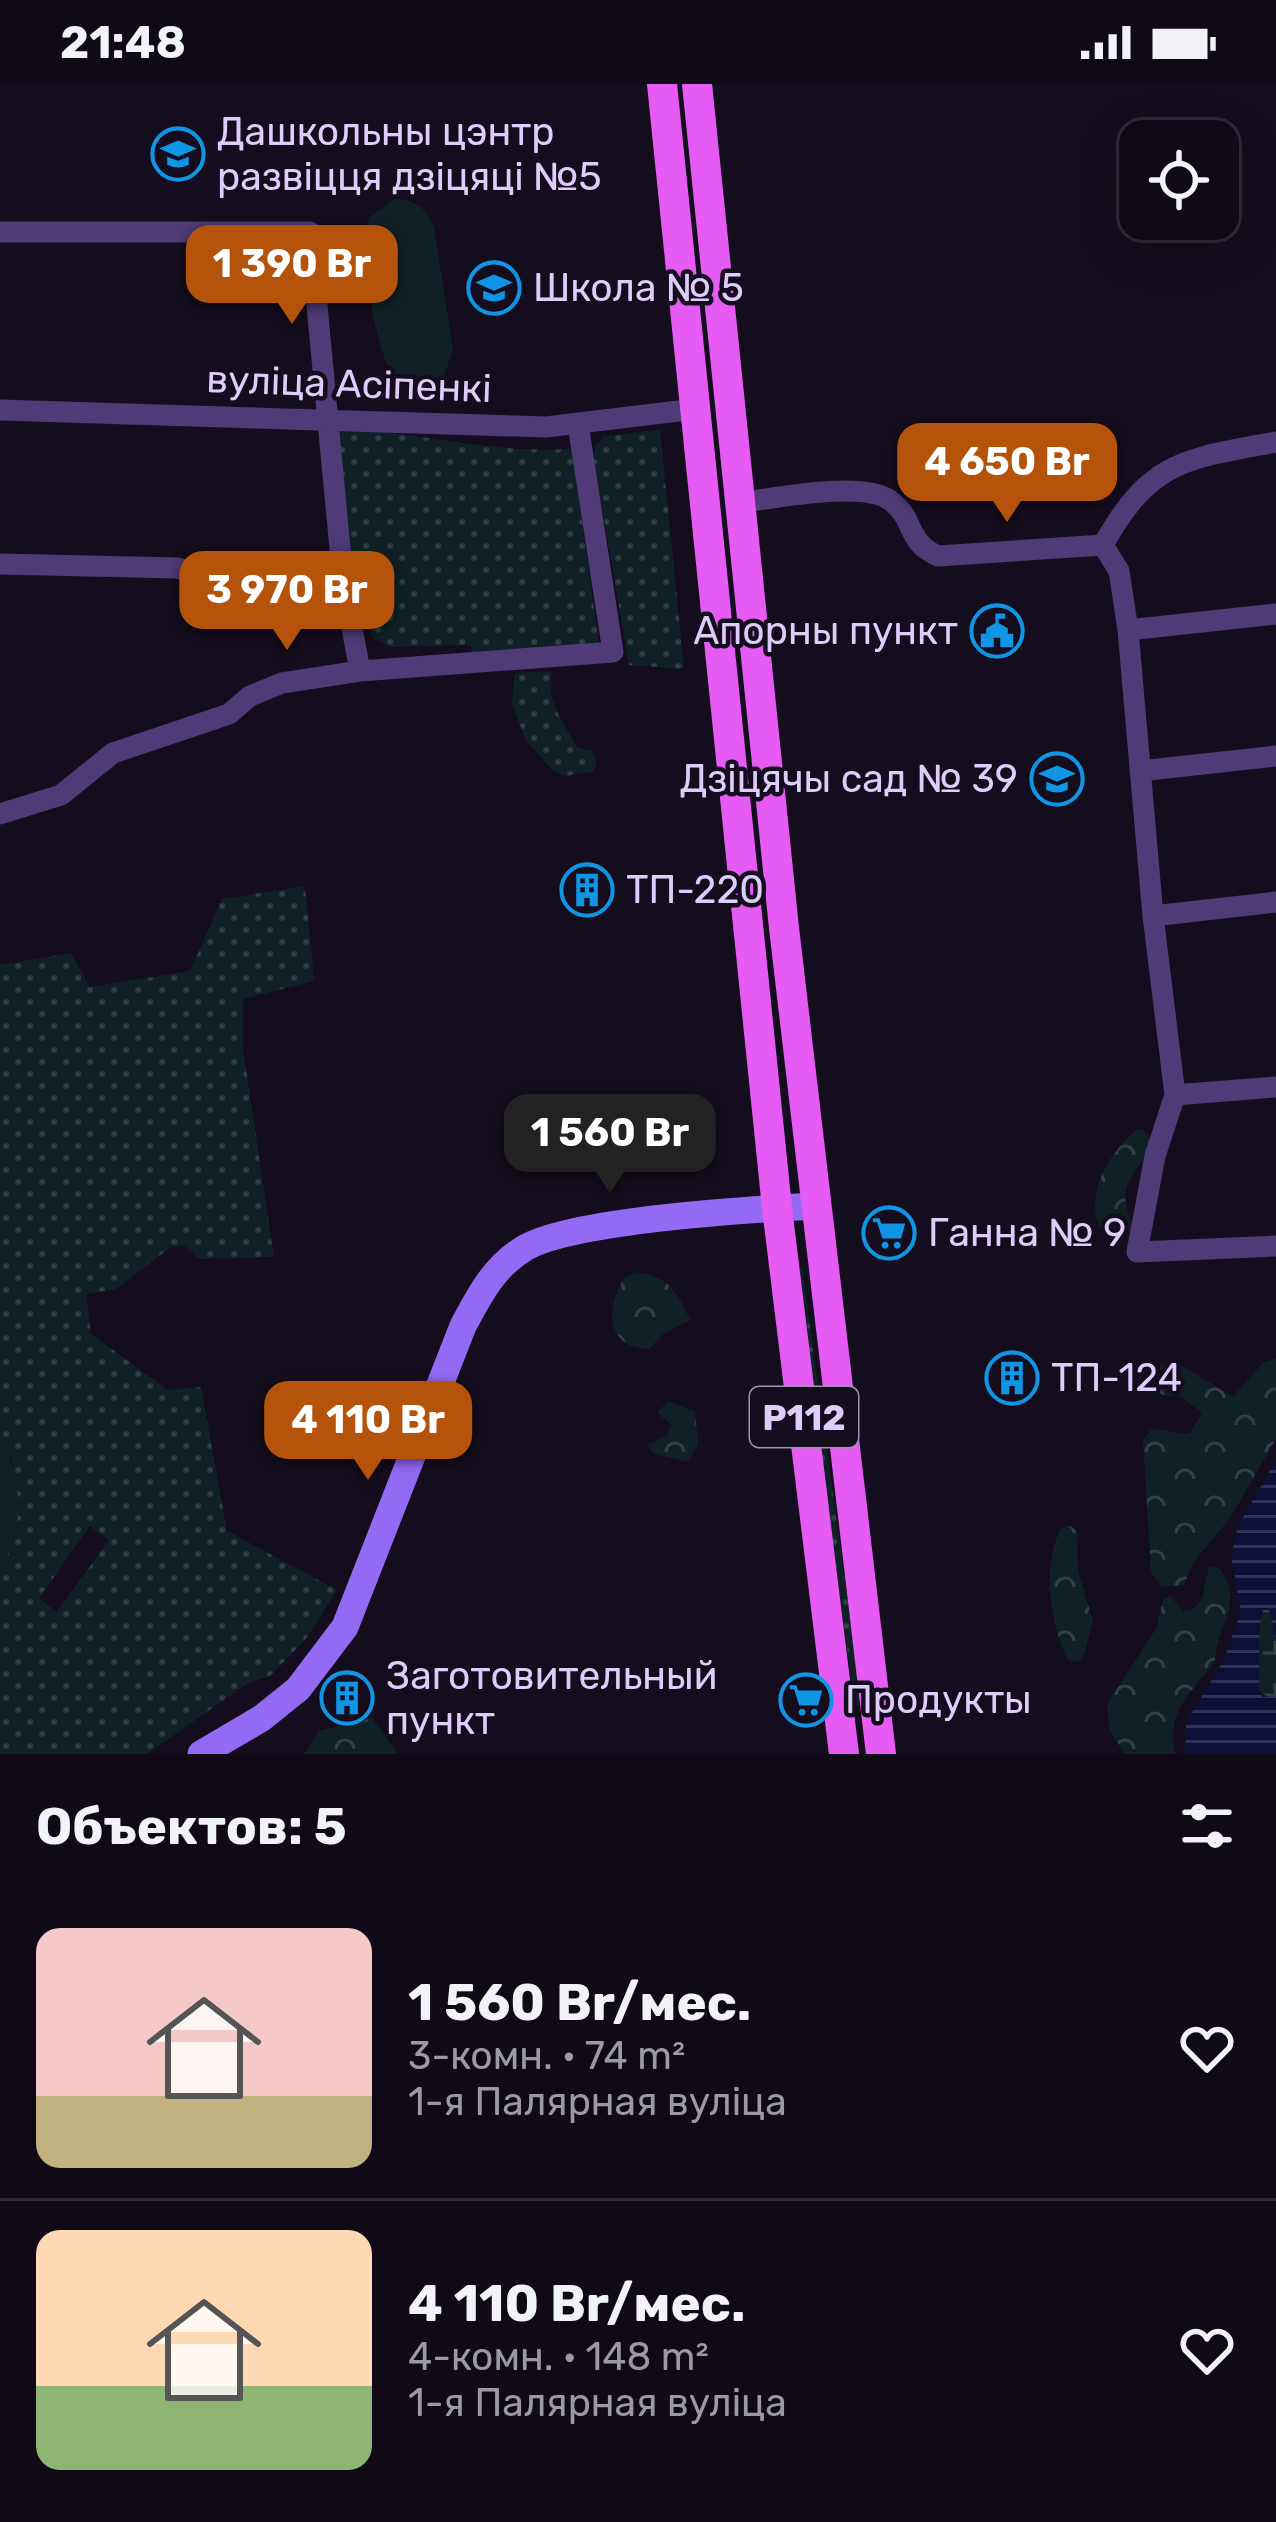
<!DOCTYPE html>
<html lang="ru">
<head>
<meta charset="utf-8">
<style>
  body { margin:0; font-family:Rubik,sans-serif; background:#1d1823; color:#f1f3f6; height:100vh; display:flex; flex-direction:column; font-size:45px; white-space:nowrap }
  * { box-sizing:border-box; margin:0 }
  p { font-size:39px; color:#9b9aa1 }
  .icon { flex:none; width:66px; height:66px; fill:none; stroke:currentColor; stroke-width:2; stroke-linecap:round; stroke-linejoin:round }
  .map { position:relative; height:1670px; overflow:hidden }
  .panel { display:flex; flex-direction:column; background:#0f0a16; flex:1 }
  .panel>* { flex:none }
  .controls { position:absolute; left:1119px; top:36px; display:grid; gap:24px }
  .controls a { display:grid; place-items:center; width:120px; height:120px; border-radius:24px; background:#0f0a16; box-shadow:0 12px 48px #0002,0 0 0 3px #2f2b35; font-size:60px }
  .price { position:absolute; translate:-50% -102px; padding:0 27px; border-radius:24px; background:#b45309; color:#fff; font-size:39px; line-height:78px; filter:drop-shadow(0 3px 6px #0008) }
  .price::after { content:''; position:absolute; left:50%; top:72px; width:36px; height:27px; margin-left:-18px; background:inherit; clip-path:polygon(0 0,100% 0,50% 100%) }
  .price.active { background:#222; color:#fff }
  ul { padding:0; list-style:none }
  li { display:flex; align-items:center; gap:36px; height:300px; padding:0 36px }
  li+li { border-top:3px solid #2f2b35 }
  li span { display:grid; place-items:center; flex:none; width:336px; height:240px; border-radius:24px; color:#555 }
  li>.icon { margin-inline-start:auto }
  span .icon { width:144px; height:144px; fill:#fffc; stroke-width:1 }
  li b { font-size:51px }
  h2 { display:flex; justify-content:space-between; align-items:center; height:144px; padding:0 36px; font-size:51px }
  .status { display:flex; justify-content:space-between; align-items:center; height:84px; padding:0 60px; background:#0f0a16; direction:ltr }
  .status svg { height:33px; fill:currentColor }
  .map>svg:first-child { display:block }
  .grass { fill:url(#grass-dots); fill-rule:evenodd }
  .forest { fill:url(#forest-crowns) }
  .wetland { fill:url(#wetland-marsh) }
  .garden { fill:#102126 }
  .water { fill:url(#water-rules) }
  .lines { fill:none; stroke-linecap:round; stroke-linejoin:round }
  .street { stroke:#4e3b78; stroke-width:21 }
  .secondary { stroke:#946af5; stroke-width:27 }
  .primary { stroke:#e55bf4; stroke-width:30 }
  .labels { text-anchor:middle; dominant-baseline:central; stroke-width:9; stroke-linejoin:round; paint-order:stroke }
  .shield { fill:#140d1d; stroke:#a193b8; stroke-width:3 }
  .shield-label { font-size:36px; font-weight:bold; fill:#deccfb }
  .poi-label { font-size:39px; fill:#deccfb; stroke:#140d1d; text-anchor:start }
  .street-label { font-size:39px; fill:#deccfb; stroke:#140d1d }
</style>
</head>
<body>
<div class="status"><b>21:48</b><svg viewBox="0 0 49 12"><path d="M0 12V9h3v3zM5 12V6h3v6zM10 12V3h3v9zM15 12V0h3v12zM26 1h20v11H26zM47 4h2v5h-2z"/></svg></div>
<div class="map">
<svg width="1276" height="1670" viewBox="0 0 1276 1670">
  <defs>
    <pattern id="grass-dots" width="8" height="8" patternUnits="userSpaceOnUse" patternTransform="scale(3)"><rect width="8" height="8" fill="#102126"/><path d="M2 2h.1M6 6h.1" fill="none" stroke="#324046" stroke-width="1.8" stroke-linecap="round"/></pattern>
    <pattern id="forest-crowns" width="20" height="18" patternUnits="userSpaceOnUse" patternTransform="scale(3)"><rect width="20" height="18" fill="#102126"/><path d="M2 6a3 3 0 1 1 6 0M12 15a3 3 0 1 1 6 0" fill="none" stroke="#324046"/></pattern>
    <pattern id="wetland-marsh" width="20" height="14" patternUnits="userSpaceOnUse" patternTransform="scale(3)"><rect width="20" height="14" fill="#102126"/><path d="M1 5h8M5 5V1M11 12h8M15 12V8" fill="none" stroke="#324046"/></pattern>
    <pattern id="water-rules" width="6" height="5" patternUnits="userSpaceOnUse" patternTransform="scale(3)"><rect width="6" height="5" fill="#0c1037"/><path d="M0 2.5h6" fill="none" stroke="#2f3255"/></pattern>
  </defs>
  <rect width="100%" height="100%" fill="#140d1d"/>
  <path class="grass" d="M345,345C423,349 493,370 572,365L599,559L473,571L470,561L393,563L374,555C343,494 345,415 339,348Z
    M660,346L684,585L629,581L594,376L595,362L604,352Z
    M552,587C546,619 562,636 577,663L592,667L597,680L592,688L565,692L552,686L525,655L512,619L515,589Z
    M305,802L314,897L243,915V965L274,1173L199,1175L185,1162L171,1163L116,1205L86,1210L91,1250L168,1306L201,1303L227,1447L337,1506L305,1556L270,1592L248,1599L147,1670H0V1486L19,1425L12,1376L0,1352V881L71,869L90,903L190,887L222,815ZM90,1442L109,1456L57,1528L39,1514Z
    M795,1184H802L862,1621L855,1622Z"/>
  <path class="forest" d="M1137,1046H1145L1153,1060C1133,1096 1115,1098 1132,1141L1128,1151L1107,1156C1079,1119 1105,1072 1137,1046Z
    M636,1188C668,1192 677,1207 690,1236L663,1250L649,1265C606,1264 605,1225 624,1194Z
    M1276,1275V1355L1230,1434L1193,1479L1184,1501L1162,1503L1151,1488L1143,1356L1152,1345L1189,1350L1202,1329L1182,1313L1149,1309L1138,1296L1143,1285L1176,1278L1233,1313L1264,1278Z
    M668,1317L695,1327L698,1360L688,1378L654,1370L647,1360L667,1352L671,1340L657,1329Z
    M1070,1442L1077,1447L1078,1486L1093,1537L1083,1574L1075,1578L1067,1575C1050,1537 1041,1480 1062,1443Z
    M1210,1483H1218C1247,1518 1216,1540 1215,1576C1193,1609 1165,1625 1175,1670H1125L1110,1647L1107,1620L1156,1545L1163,1516L1170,1512L1183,1527C1209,1526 1201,1500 1210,1483Z
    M372,1634L398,1670H304L319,1647Z"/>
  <path class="wetland" d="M1262,1526H1269L1276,1554V1612L1271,1616L1258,1606C1262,1577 1255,1559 1262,1526Z"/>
  <path class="garden" d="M394,115C416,116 425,123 434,143L453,265L443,295L425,305L394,296C373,255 361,180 369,134Z
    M0,1352C23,1395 26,1443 0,1486Z"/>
  <path class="water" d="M1276,1376V1554L1269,1526H1263C1255,1556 1262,1578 1258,1607L1263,1613L1276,1612V1670H1185L1186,1638L1224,1576L1241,1527L1231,1471L1238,1442Z"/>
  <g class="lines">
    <path class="street" d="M0,148H310L343,496L360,587
      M0,326L546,343L695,325
      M740,419C774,414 864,396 891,417C916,436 905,457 938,472L1103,461C1151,375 1186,375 1276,358
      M1103,461L1119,487L1128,546L1153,832L1175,1011L1155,1072L1137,1168L1276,1162
      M0,480L177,484L255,505L343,496
      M1128,546L1276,530
      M1140,687L1276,672
      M0,730L61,711L113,669L229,630L250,612L282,599L360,587L613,568L578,340
      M1153,832L1276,818
      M1175,1011L1276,1003"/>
    <path class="secondary" d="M201,1670L262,1634L298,1605L345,1543L463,1242C479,1212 494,1182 525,1164C572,1136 755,1125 816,1122"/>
    <path class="primary" d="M662,0L777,1124L844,1670
      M697,0L784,844L881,1670"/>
  </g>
  <defs>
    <g id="school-ring" transform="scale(2.7)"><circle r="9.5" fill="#140d1d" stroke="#1094e4" stroke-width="1.5"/><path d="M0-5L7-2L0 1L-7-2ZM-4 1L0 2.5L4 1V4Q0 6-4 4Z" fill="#1094e4"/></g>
    <g id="civic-ring" transform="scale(2.7)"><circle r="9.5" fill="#140d1d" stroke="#1094e4" stroke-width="1.5"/><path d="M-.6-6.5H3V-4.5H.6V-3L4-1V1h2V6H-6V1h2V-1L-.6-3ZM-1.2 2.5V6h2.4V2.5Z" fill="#1094e4"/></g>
    <g id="building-ring" transform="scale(2.7)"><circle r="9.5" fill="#140d1d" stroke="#1094e4" stroke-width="1.5"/><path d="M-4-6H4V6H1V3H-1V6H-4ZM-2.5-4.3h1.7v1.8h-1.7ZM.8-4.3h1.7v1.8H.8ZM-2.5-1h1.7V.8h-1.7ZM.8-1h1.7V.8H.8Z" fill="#1094e4"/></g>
    <g id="supermarket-ring" transform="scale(2.7)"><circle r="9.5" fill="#140d1d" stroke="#1094e4" stroke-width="1.5"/><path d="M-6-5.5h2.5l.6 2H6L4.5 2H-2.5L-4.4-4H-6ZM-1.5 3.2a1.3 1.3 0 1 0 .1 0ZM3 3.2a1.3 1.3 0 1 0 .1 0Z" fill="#1094e4"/></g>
  </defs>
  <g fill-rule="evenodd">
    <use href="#school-ring" x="178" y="70"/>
    <use href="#school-ring" x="494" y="204"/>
    <use href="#civic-ring" x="997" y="547"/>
    <use href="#school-ring" x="1057" y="695"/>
    <use href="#building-ring" x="587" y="806"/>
    <use href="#supermarket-ring" x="889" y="1149"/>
    <use href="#building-ring" x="1012" y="1294"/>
    <use href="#building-ring" x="347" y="1614"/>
    <use href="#supermarket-ring" x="806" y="1616"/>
  </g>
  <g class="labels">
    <rect class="shield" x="750" y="1303" width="108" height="60" rx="9"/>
    <g class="shield-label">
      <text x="804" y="1333">Р112</text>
    </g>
    <g class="poi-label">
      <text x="217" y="48">Дашкольны цэнтр<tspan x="217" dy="45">развіцця дзіцяці №5</tspan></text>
      <text x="533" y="204">Школа № 5</text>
      <text x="958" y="547" text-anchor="end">Апорны пункт</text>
      <text x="1018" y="695" text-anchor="end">Дзіцячы сад № 39</text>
      <text x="626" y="806">ТП-220</text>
      <text x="928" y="1149">Ганна № 9</text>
      <text x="1051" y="1294">ТП-124</text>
      <text x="386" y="1592">Заготовительный<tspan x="386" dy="45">пункт</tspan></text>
      <text x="845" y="1616">Продукты</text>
    </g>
    <g class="street-label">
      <text transform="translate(349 300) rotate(2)">вуліца Асіпенкі</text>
    </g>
  </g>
</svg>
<div class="controls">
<a><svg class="icon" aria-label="locate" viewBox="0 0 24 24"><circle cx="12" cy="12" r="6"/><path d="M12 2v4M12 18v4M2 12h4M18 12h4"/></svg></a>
</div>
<b class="price" style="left:292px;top:243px">1 390 Br</b>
<b class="price" style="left:1007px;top:441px">4 650 Br</b>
<b class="price" style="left:287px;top:569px">3 970 Br</b>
<b class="price active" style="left:610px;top:1112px">1 560 Br</b>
<b class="price" style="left:368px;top:1399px">4 110 Br</b>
</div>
<section class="panel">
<h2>Объектов: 5<svg class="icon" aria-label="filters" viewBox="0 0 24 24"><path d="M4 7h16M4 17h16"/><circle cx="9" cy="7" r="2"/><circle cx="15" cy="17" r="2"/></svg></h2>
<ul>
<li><span style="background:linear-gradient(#f6c9c9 70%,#c2b280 0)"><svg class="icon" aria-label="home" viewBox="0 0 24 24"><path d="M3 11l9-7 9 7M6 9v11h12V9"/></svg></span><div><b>1 560 Br/мес.</b><p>3-комн. · 74 m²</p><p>1-я Палярная вуліца</p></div><svg class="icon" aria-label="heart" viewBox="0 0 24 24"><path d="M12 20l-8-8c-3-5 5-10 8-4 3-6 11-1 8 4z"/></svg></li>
<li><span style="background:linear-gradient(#ffd9b3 65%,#8fb573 0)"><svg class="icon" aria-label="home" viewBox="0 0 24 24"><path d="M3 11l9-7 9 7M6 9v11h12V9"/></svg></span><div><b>4 110 Br/мес.</b><p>4-комн. · 148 m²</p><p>1-я Палярная вуліца</p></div><svg class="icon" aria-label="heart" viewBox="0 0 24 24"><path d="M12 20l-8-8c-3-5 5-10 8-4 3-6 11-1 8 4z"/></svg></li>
</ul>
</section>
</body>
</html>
